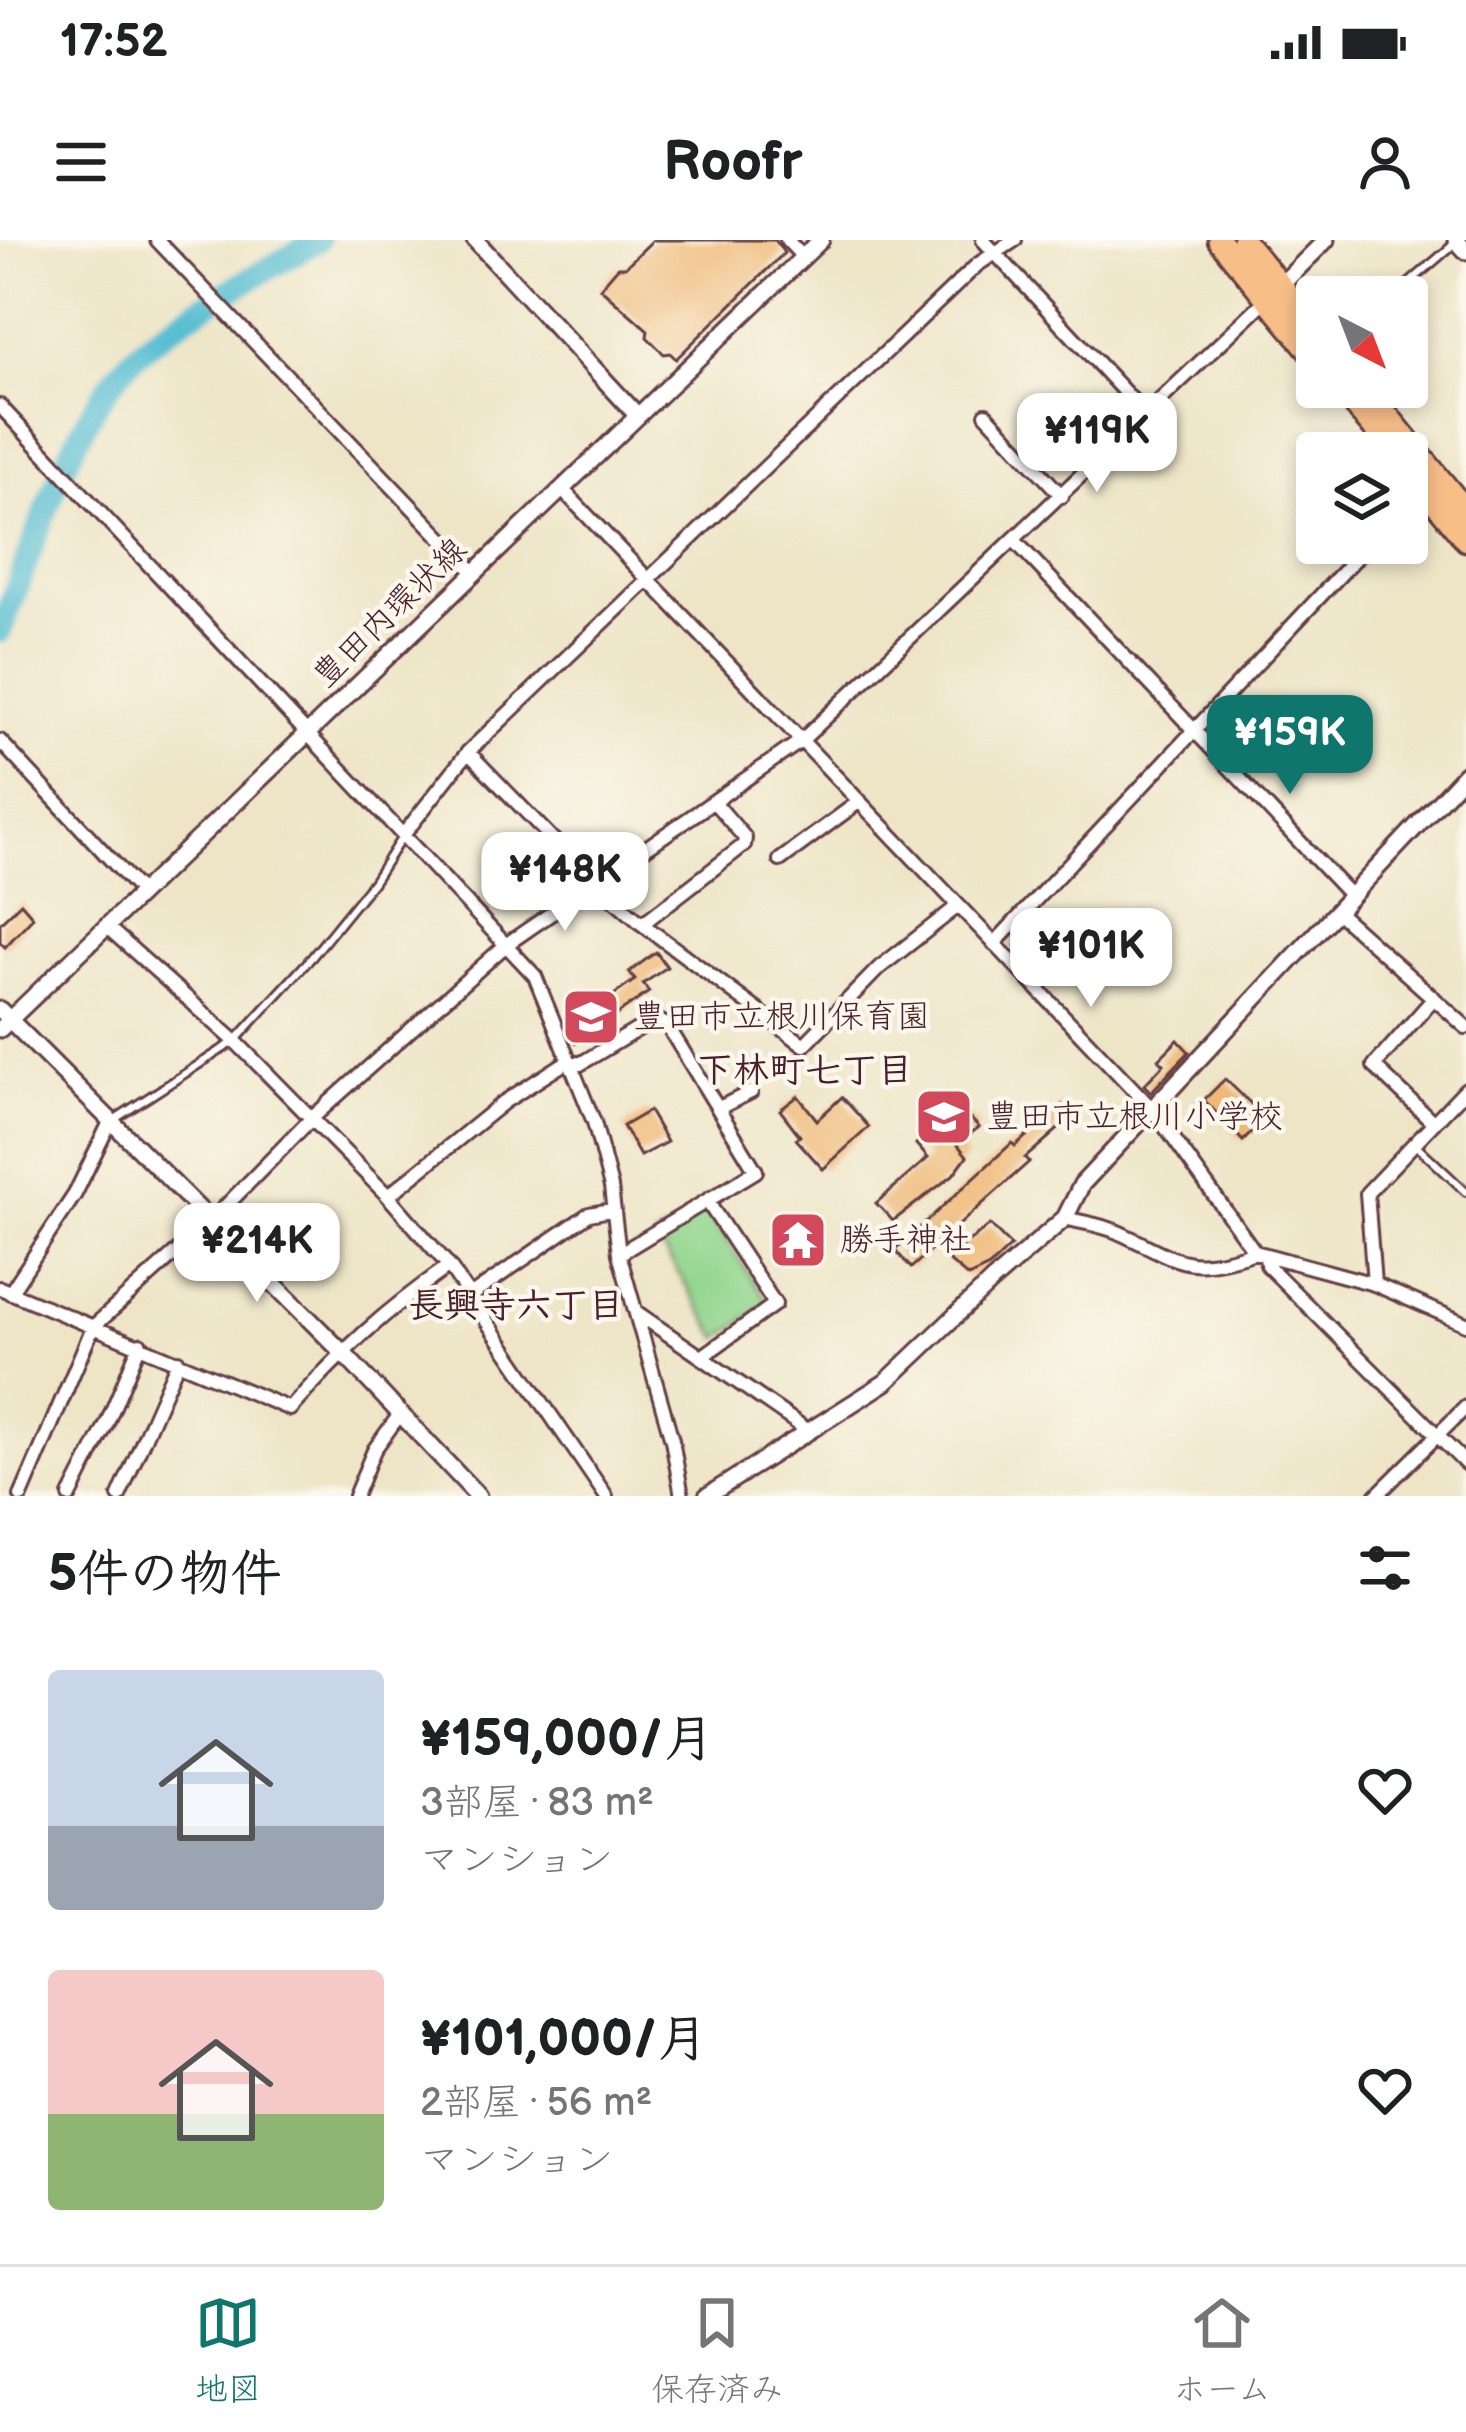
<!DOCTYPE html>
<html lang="ja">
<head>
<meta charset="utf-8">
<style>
  body { margin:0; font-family:"Balsamiq Sans","Klee One",sans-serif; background:#f6f6f6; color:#202124; height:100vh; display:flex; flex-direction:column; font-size:45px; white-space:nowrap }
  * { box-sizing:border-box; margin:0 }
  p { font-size:39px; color:#757577 }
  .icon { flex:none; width:66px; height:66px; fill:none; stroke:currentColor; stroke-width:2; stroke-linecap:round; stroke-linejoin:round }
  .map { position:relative; height:1256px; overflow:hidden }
  .panel { display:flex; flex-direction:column; background:#fff; flex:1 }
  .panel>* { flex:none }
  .needle { width:78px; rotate:138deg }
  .fabs { position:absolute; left:1296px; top:36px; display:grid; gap:24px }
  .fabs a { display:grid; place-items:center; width:132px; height:132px; border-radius:12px; background:#fff; box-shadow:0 6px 18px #0003; font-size:60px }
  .price { position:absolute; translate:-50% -102px; padding:0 27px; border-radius:24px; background:#fff; color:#222; font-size:39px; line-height:78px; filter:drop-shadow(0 3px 6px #0008) }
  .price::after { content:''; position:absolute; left:50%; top:72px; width:36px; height:27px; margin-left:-18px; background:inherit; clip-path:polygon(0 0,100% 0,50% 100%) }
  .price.on { background:#0f766e; color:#fff }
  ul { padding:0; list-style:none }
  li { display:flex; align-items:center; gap:36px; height:300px; padding:0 48px }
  li span { display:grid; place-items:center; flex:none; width:336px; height:240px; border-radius:12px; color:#555 }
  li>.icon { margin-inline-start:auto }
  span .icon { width:144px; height:144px; fill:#fffc; stroke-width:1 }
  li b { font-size:51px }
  h2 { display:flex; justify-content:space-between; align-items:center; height:144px; padding:0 48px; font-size:51px }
  .status { display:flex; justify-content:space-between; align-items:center; height:84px; padding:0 60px; background:#fff; direction:ltr }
  .status svg { height:33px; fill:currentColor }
  header { display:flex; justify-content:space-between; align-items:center; height:156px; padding:0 48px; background:#fff; font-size:54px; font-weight:700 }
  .tabs { display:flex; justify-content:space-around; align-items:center; height:168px; border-top:3px solid #e0e0e0; background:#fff; font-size:33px; color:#757577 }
  .tabs a { display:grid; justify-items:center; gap:6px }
  .tabs .on { color:#0f766e }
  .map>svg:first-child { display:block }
  .green { fill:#91d58e; stroke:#6e7a5c; stroke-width:3 }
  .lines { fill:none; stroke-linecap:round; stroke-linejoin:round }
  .river { stroke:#55bdd2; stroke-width:24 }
  .building { fill:#efb874 }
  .service-casing { stroke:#633d42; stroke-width:12 }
  .minor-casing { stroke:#633d42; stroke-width:18 }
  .tertiary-casing { stroke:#633d42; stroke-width:21 }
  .trunk-casing { stroke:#633d42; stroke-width:27 }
  .service { stroke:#fff; stroke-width:6 }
  .minor { stroke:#fff; stroke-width:12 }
  .tertiary { stroke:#fff; stroke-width:15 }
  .trunk { stroke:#f7be88; stroke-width:21 }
  .labels { text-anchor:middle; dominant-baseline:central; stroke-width:9; stroke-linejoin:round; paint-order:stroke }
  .street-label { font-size:33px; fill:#4a1f2b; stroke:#fbf7ec }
  .poi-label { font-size:33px; fill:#4a1f2b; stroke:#fbf7ec; text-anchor:start }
  .neighbourhood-label { font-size:36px; font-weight:bold; fill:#4a1f2b; stroke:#fbf7ec }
</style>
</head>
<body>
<div class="status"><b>17:52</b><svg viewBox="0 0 49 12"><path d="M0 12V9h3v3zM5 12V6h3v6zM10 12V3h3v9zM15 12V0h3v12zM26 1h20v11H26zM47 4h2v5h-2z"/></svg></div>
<header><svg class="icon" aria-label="menu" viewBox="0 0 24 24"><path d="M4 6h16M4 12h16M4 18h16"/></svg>Roofr<svg class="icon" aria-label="person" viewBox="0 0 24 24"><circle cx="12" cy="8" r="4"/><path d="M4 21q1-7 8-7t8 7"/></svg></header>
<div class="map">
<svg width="1466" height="1256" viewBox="0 0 1466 1256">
  <rect width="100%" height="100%" fill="#fbf7ec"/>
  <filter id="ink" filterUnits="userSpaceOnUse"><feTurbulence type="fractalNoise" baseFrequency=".00833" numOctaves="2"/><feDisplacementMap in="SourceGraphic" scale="24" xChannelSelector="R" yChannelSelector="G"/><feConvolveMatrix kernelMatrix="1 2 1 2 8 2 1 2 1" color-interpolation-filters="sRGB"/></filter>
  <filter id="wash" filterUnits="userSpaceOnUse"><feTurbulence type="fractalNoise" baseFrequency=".004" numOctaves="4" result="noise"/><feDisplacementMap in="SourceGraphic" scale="48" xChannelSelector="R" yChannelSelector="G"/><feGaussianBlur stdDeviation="2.7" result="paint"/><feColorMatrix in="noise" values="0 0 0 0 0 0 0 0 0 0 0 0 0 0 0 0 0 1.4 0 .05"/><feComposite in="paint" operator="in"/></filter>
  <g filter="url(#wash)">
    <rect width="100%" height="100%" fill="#eee5c7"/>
    <path class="green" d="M702,969L707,971L766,1060L764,1066L719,1098L656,997Z"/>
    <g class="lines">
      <path class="river" d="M0,391C34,309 69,181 132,119C175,76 264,33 318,0"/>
    </g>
    <g id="blocks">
      <path class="building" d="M653,0H775L784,13L676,119L670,113L664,114L647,97L648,90L600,48L618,27H625Z
        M21,663L33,677L5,707L0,702V683Z
        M656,712L667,727L643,744L649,752L576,803L567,788L635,740L629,732Z
        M1178,800L1189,812L1151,852L1144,845L1164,824L1159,819Z
        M1225,839L1266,878L1243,901L1204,860Z
        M798,856L817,880L842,857L869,887L823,929L796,899L800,896L780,870Z
        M957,865L979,887L957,904L967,916L953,935L893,981L876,963L928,918L916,904Z
        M1062,865L1072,877L1025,918L1029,922L911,1028L895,1010L1012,903L1015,906Z
        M649,871L667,902L640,916L623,886Z
        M990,985L1011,1006L989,1027L968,1037L947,1019Z"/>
    </g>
  </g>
  <g filter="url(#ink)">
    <use href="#blocks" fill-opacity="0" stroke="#633d42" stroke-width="3"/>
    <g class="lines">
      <g class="service-casing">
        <path id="service" d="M1393,57L1454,4
          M115,879L235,801L312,717L373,642L402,597
          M1416,905L1466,952"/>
      </g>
      <g class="minor-casing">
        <path id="minor" d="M157,0L475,333
          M787,0L803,17
          M983,0L1146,175
          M0,166L535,736L594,882L611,947L619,1014L672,1200L682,1256
          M986,174L1062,256
          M562,249L1153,870L1255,1012L1374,1044L1466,1084
          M1407,264L1423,247
          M1015,301L1351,656
          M0,501L142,653
          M468,512L595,643L642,684L804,805L879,728L958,666
          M404,594L468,512L977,25L1015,0
          M780,620L860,561
          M1337,672L1466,787
          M642,684L744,605L745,598L715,563
          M106,686L235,801L388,956L449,1026L606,1256
          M994,704L1370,303
          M719,868L751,852
          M1434,883L1374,826L1434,758
          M388,956L504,862L568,821L580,824L655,779L667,785L756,931L619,1014
          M1065,978C1083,983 1103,985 1120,993C1181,1021 1186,1035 1255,1012
          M1266,1017L1267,1025L1466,1224
          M1374,1044L1367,953L1466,849
          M0,1048L290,1169C342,1110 385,1071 449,1026
          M10,1053L75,954L110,882
          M470,1056L589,974L611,970
          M636,1072L810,1192
          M703,1116L775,1064L707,961
          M21,1256L93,1087L210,982L311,879L507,704L801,501L1271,55
          M70,1256L107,1183L140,1104
          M119,1256L178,1121
          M355,1256L374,1210L400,1174
          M1376,1256L1466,1167"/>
      </g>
      <g class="tertiary-casing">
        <path id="tertiary" d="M475,0L636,174
          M1456,0L1466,11
          M1281,45L1326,0
          M0,770L341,1111L478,1256
          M0,789L821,0
          M707,1256L886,1142L991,1042L1065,978L1082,944L1466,533"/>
      </g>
      <g class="trunk-casing">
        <path id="trunk" d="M1219,0L1317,120
          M1243,0L1317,90
          M1339,147L1395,213
          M1364,147L1466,271
          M1407,228L1466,300"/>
      </g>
      <use href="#service" class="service"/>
      <use href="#minor" class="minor"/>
      <use href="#tertiary" class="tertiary"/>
      <use href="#trunk" class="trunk"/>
    </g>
  </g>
  <defs>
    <g id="school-square" transform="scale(3)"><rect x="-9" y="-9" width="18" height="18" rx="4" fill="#d1495b" stroke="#fbf7ec"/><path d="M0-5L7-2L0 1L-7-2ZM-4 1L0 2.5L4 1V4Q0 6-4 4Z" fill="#fff"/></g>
    <g id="temple-square" transform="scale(3)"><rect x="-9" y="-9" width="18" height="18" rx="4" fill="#d1495b" stroke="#fbf7ec"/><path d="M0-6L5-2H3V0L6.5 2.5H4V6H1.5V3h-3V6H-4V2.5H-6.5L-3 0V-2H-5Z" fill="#fff"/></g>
  </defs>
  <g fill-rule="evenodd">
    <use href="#school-square" x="591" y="777"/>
    <use href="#school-square" x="944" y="877"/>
    <use href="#temple-square" x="798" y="1000"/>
  </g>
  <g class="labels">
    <g class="street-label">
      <text transform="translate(390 373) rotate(-44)">豊田内環状線</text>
    </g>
    <g class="poi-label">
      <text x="633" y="777">豊田市立根川保育園</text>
      <text x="986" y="877">豊田市立根川小学校</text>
      <text x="840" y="1000">勝手神社</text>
    </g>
    <g class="neighbourhood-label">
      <text x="805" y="831">下林町七丁目</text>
      <text x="516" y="1066">長興寺六丁目</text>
    </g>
  </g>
</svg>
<div class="fabs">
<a><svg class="needle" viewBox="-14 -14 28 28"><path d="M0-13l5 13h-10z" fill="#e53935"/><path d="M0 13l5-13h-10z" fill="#757577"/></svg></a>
<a><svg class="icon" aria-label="layers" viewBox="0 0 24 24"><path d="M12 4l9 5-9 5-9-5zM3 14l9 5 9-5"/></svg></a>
</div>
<b class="price" style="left:1097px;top:255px">¥119K</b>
<b class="price on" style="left:1290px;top:557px">¥159K</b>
<b class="price" style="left:565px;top:694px">¥148K</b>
<b class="price" style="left:1091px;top:770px">¥101K</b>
<b class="price" style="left:257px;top:1065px">¥214K</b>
</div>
<section class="panel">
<h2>5件の物件<svg class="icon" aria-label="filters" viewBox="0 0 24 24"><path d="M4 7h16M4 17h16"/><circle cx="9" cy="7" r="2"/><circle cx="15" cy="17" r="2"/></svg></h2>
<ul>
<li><span style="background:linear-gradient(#c9d6e8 65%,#9aa5b1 0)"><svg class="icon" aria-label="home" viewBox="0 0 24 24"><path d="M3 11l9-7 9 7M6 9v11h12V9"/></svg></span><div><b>¥159,000/月</b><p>3部屋 · 83 m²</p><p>マンション</p></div><svg class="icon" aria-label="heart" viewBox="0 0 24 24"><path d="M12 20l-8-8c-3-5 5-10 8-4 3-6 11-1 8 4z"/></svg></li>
<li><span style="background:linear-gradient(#f6c9c9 60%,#8fb573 0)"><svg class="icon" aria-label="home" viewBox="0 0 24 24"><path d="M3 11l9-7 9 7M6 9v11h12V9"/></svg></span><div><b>¥101,000/月</b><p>2部屋 · 56 m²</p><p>マンション</p></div><svg class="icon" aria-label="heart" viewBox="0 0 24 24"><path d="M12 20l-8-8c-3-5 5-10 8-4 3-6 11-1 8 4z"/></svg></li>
</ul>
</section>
<nav class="tabs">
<a class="on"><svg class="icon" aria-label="map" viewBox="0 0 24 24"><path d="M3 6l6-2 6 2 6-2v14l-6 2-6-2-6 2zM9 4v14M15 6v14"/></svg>地図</a>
<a><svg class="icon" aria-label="saved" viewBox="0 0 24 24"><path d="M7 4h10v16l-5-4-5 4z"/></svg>保存済み</a>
<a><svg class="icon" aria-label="home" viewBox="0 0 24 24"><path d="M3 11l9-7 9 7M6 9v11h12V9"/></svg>ホーム</a>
</nav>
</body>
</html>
